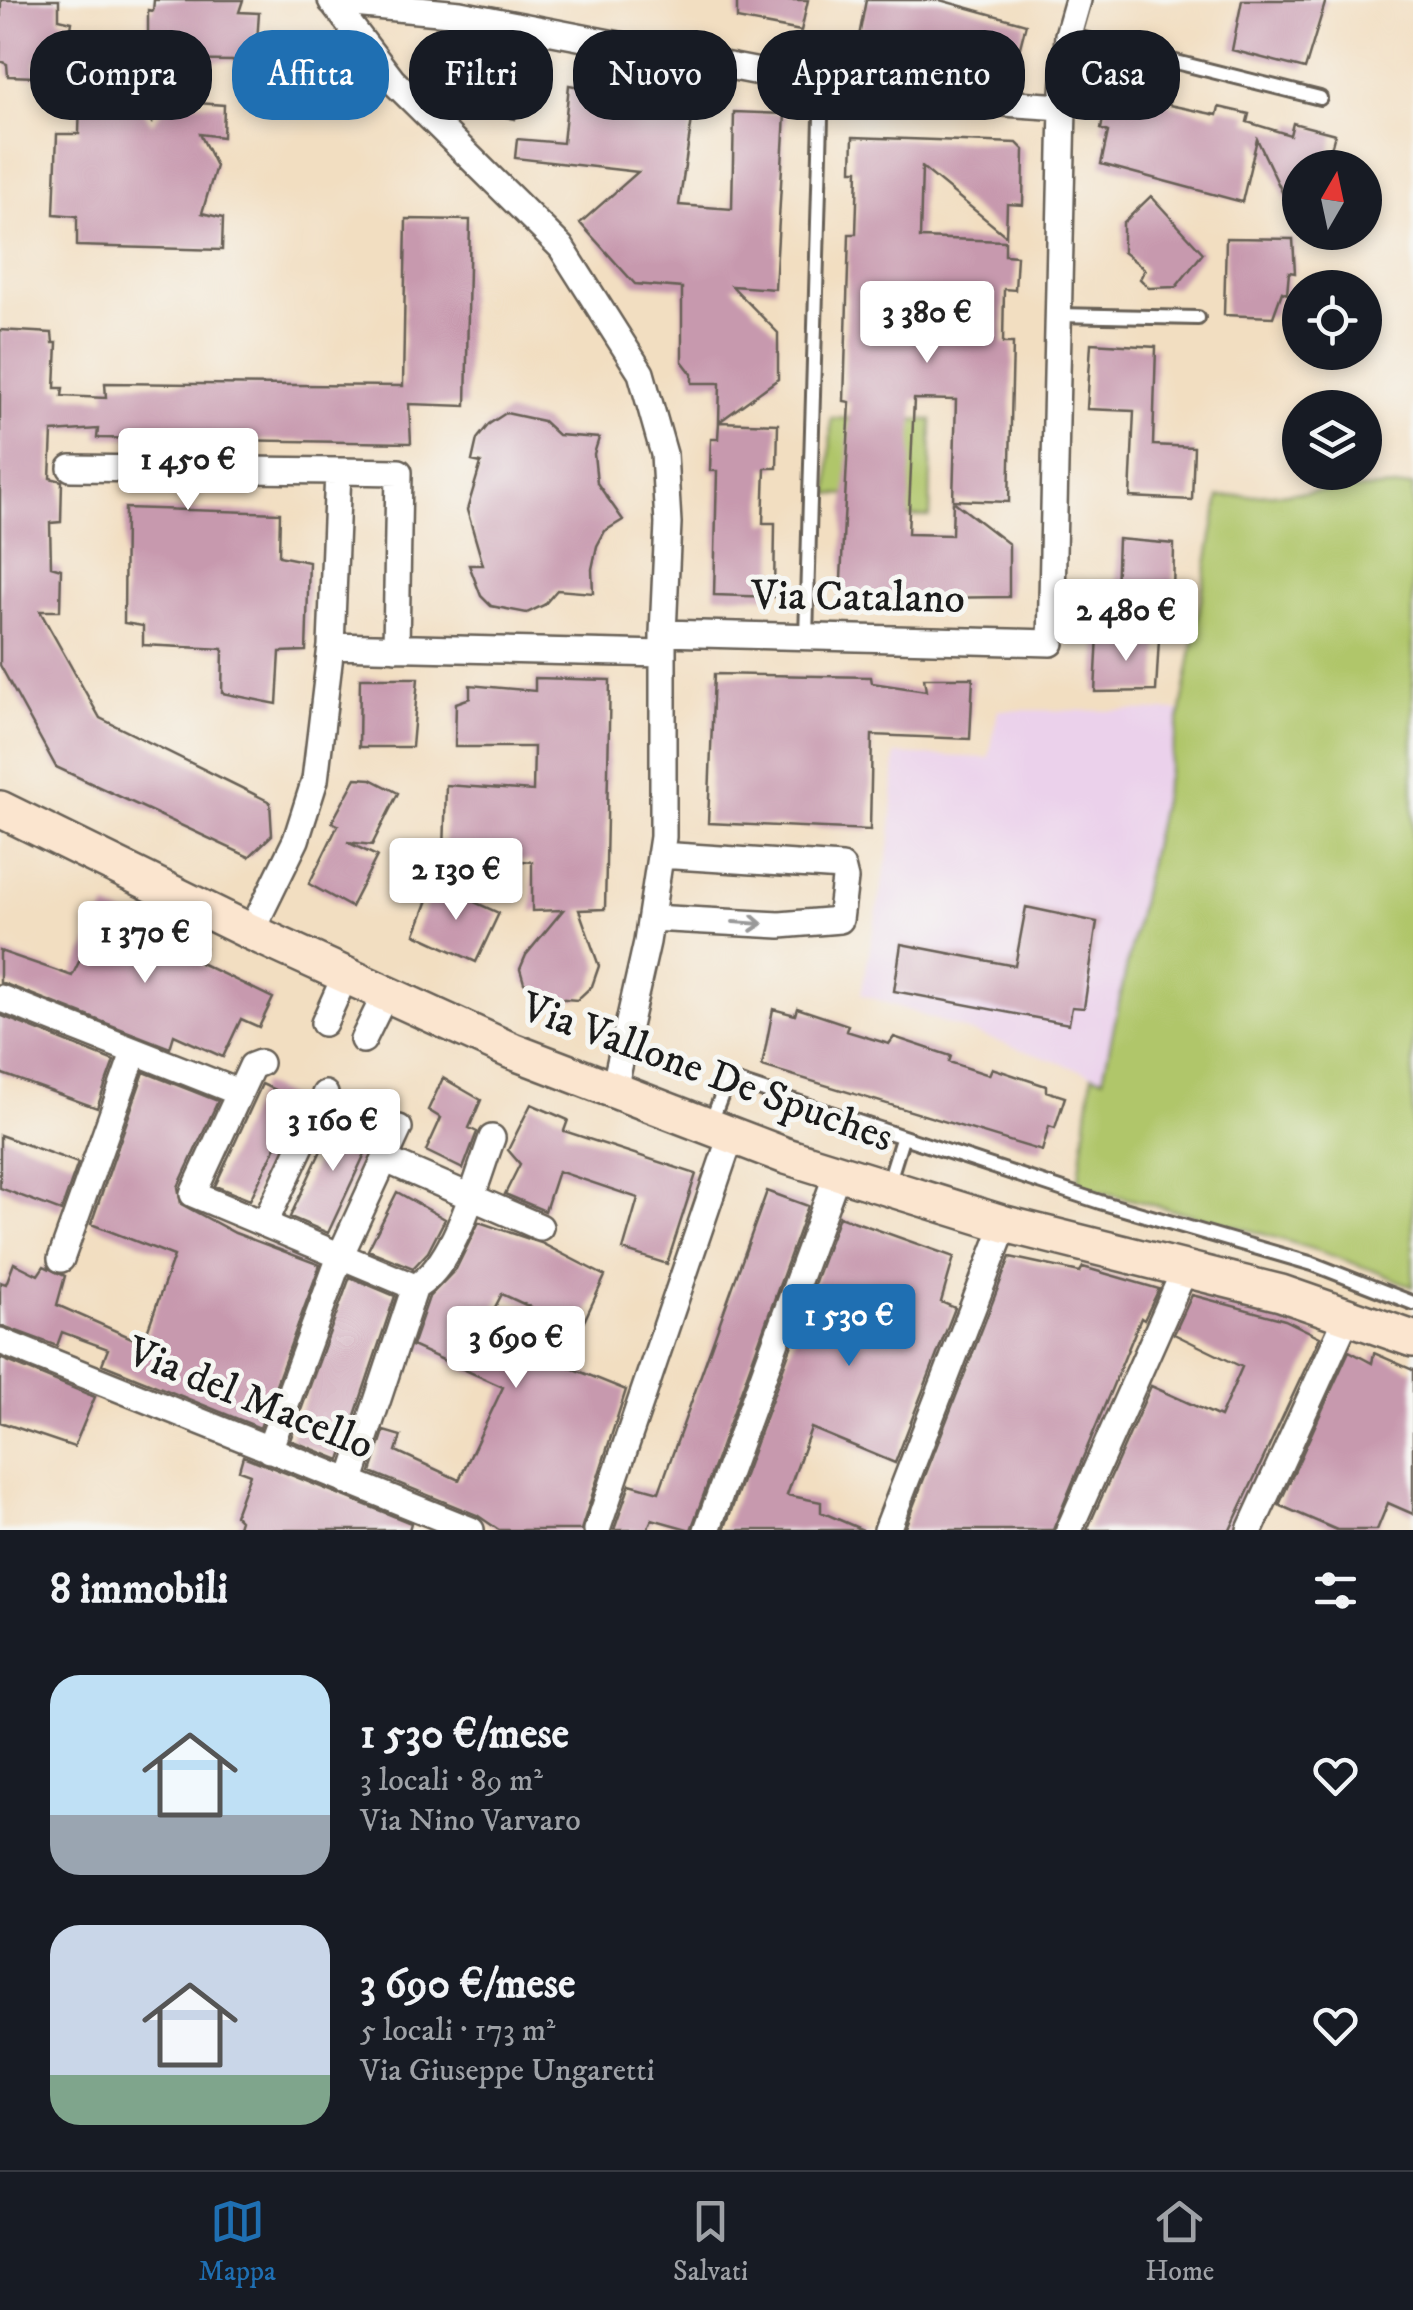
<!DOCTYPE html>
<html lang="it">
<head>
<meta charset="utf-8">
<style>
  body { margin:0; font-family:"IM FELL DW Pica",serif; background:#242831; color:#f1f3f6; height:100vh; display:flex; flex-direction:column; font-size:38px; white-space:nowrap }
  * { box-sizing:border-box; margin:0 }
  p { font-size:32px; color:#9ea1a6 }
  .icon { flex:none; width:55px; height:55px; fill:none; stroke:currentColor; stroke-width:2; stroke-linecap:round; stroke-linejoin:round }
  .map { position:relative; height:1530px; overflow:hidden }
  .drawer { display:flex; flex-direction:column; background:#171b24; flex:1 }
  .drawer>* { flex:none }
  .banner { position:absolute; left:30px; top:30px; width:1355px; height:90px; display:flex; gap:20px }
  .needle { width:65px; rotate:9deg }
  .buttons { position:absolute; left:1282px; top:150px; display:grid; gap:20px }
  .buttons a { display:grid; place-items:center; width:100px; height:100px; border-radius:50%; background:#171b24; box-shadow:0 5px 15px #0003; font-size:50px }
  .price { position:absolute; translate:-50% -85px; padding:0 22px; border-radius:10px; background:#fff; color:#222; font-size:32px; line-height:65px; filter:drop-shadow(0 2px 5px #0008) }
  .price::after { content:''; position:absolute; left:50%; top:60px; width:30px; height:22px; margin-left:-15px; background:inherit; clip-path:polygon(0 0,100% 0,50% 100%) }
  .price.active { background:#1f6fb2; color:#fff }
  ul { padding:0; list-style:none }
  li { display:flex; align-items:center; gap:30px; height:250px; padding:0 50px }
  li span { display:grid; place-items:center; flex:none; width:280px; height:200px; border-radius:30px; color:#555 }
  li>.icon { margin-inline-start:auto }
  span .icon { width:120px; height:120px; fill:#fffc; stroke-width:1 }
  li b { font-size:42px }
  h2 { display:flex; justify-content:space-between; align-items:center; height:120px; padding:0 50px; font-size:42px }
  .pill { padding:0 35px; border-radius:40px; background:#171b24; box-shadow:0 5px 15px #0003; font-size:35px; line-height:90px }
  .pill.active { background:#1f6fb2; color:#fff }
  .tabs { display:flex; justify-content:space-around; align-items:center; height:140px; border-top:2px solid #363941; background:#171b24; font-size:28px; color:#9ea1a6 }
  .tabs a { display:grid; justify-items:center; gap:5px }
  .tabs .active { color:#1f6fb2 }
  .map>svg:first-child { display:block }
  .built { fill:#ebd1eb }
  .green { fill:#b0c66b; stroke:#667144; stroke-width:2.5 }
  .building { fill:#c799ae }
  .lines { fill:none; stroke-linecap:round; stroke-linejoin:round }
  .lane-casing { stroke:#676056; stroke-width:18 }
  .street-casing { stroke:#676056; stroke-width:30 }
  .secondary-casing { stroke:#676056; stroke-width:40 }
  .lane { stroke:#fff; stroke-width:12 }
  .street { stroke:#fff; stroke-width:25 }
  .secondary { stroke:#fbe5cf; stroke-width:35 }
  .oneway { stroke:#999 }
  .labels { text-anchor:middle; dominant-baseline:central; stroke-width:10; stroke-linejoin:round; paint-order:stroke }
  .street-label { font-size:42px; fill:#1c1c1c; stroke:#f6f6f2 }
</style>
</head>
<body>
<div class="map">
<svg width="1413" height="1530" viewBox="0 0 1413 1530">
  <rect width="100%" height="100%" fill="#f6f6f2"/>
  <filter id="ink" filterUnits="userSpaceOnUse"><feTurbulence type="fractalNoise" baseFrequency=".01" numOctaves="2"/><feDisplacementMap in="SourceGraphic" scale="20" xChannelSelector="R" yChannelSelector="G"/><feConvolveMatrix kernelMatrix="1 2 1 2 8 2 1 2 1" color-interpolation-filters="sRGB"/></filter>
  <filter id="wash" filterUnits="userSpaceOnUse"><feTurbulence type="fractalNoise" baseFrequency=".0048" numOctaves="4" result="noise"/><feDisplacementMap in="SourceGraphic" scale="40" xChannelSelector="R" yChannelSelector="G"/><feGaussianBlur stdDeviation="2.25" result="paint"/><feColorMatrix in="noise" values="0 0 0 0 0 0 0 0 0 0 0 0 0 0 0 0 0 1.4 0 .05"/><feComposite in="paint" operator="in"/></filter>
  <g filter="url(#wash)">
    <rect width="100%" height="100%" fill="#f2dec1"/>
    <path class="built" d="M998,710L1181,711L1103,1078L861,994L891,839L895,754L989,758Z"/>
    <path class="green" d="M831,418L932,420L930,517L880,516V496L829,494Z
      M1413,486V1287C1306,1240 1191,1215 1078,1186L1092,1075L1103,1078L1181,711L1219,497Z"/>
    <g id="blocks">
      <path class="building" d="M1,0H59V19L72,22L68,48H60L58,60H36V77L8,76L7,64L0,61Z
        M154,0H243L239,12L259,13L255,71L236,70L235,61L148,60V10L153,11Z
        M737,0H808L801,31L737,19Z
        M866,0H940L1026,24L1014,70L917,46L914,63L856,52Z
        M1242,0H1326L1305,69L1232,50Z
        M444,39L467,43L465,56L524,67L515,119L496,115L497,106L479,103V96L424,49L443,52Z
        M585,83L647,94L648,86L696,93L679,205L732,209L734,112L785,114L775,289L732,286L778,333V379L719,422L720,383H692V374L682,361V288L635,284L580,223L638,172L515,158L517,139L563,143L569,85L585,88Z
        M1109,87L1170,99L1169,105L1217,115L1219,107L1249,114L1247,122L1290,135L1293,123L1335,134L1326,168H1300V230L1257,139L1242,202L1101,164L1108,132L1101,129Z
        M80,100L137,102L152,123L171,101L224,105L223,137L200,134L216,166L202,213L223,218L222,250L77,246V216L54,214L57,134H79Z
        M853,137L1017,143L1024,150L1023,205L1007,204L1006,236L922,167L920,238L1005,241V255L1017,256L1015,290L1004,289L1003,343H1013L1009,502L953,500L956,400L914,399L908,534L952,535L953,501L1009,544V597L840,599L850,402L844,401L849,234H856L858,170H852Z
        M1151,196L1203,253L1176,287L1149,288L1140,279L1145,269L1123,252V223Z
        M406,219L470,220L466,406L409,404L411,443L97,438L98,429L52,432L50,478L62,481L61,522L50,523L51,566L61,569L60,611H40L100,718L270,802L272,835L249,857L56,767L0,665V330L52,333L53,343H57L55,388H63L62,396L106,398L105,383L403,386Z
        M1226,238L1293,239L1295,273L1289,272L1287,294L1282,292L1273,317L1224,315Z
        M1091,343L1156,347L1153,445L1194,447L1192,500L1130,497L1134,411L1087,409Z
        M506,413L543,421L558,435L599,438L594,454L597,483L623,520L605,531L597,546L592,569L593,593L557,590L544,605L527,613L491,606L481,596L469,565H483L467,510L481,463L472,461L477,439L489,424Z
        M719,422L778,424L777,468H765L763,523H775L774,597L714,595L717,471H710L711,439H718Z
        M125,508L280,513L279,556L309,562L306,651L280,652L277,704L222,693L223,649L143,645V626L124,623Z
        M1118,539L1174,544L1173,599L1116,593Z
        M1098,634L1159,639L1156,691L1095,692Z
        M714,674L871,677L872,683L926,691L924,678H973L970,739L872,735L870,830L708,823Z
        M360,678H418L412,747H359Z
        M535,678L610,680L605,909L579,910L599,966L592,986L577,1000L542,997L524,983L520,969L526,955L563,910L532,911V862L444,853L446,785L533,791L534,747H455L456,703L470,698V685L535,691Z
        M356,778L371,779L398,793L372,845L347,842L377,856L351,907L309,884L338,825L332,822Z
        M434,884L499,913L476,962L415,934Z
        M106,907L205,948L200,963L273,998L259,1027L241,1019L223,1057L174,1035L170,1048L0,982V951L72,976Z
        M1026,907L1097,922L1084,1008L1072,1007L1069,1024L894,991L901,944L1015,966Z
        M797,1008L848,1025L846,1031L889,1044L894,1037L951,1056L949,1062L989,1075L992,1068L1046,1086V1091L1065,1097L1055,1128L1049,1126L1042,1151L762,1066L773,1009L795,1015Z
        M0,1015L114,1061L97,1108L0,1073Z
        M144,1072L218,1101L178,1187L181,1204L235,1233L320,1265L260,1428L102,1364L108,1349L62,1332L57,1346L0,1325V1282L6,1284L14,1263L38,1275L44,1266L65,1276L57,1305L143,1343L174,1256L91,1224Z
        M443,1078L481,1100L469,1128L477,1132L463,1169L426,1151L441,1118L428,1110Z
        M262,1084L298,1101L250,1200L215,1186Z
        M531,1104L568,1120L564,1131L696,1174L667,1264L623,1250L638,1198L558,1171L545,1211L505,1194L520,1164L508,1150Z
        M338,1114L375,1132L328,1233L290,1217Z
        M0,1135L78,1163L61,1211L0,1188Z
        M767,1191L808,1206L691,1530L652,1519L647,1530H614L630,1484L659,1492Z
        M397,1192L445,1219L428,1252L413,1268L368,1250Z
        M839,1216L954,1257L941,1302L955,1308L895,1463L811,1428L787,1495L821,1502V1512L863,1530H724Z
        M479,1222L541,1243L605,1276L580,1330L502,1294L482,1332L626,1390L581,1530H499L477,1515L371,1472L384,1431L401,1436L396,1451L459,1480L503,1387L412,1346L429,1297L456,1269Z
        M1010,1257L1080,1272L1083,1267L1159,1289L1144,1320L1141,1318L1053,1530H904Z
        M350,1277L395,1296L340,1460L290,1440Z
        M1192,1295L1285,1320L1320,1337L1230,1530H1087L1151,1386L1220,1417L1242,1367L1174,1334Z
        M1349,1351L1372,1363L1374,1353L1413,1370V1514L1388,1503L1377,1530H1337L1279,1505Z
        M0,1358L95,1397L74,1447L0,1422Z
        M243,1456L411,1523L409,1530H237L240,1520L235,1515L250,1474L239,1470Z"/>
    </g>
  </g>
  <g filter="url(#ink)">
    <use href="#blocks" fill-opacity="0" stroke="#676056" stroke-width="2.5"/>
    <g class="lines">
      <g class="lane-casing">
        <path id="lane" d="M1068,35L1320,98
          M1058,315L1198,318
          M806,637L822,84
          M711,1122L728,1079L1100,1202L1313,1264L1413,1303
          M888,1184L902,1139"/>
      </g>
      <g class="street-casing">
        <path id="street" d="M331,0L393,81L561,247L641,373L664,454L668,523L663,633V837L647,942L614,1089
          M332,2L460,14L822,84L941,99L1063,107
          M71,468L338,471L331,646L315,780L296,840L251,932
          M338,471L399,472L396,648
          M663,633L1051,643L1063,107L1068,35L1078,0
          M331,646L663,654
          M651,918L780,925L840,920L845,879L842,867L660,855
          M0,998L238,1092
          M324,1023L345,976
          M363,1040L385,995
          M260,1063L252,1066L193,1194L415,1287
          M386,1160L540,1227
          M265,1223L325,1094
          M61,1259L134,1053
          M0,1341L471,1530
          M269,1450L341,1254L399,1128
          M350,1483L415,1287C455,1266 476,1180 492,1138
          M597,1530L732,1133
          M707,1530L837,1174
          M887,1530L1005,1224
          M1069,1530L1185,1269
          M1250,1530L1349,1313"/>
      </g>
      <g class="secondary-casing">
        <path id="secondary" d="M0,809L251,932L512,1051L786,1156L1005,1224L1281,1293L1413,1339"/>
      </g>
      <use href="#lane" class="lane"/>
      <use href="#street" class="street"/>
      <use href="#secondary" class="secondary"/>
    </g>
    <defs><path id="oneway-shaft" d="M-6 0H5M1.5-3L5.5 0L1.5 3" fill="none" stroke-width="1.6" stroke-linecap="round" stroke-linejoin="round" transform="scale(2.5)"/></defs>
    <use class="oneway" href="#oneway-shaft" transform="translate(748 923) rotate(4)"/>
  </g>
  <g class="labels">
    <g class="street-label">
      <text transform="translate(858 598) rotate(1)">Via Catalano</text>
      <text transform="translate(707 1073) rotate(20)">Via Vallone De Spuches</text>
      <text transform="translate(250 1399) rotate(22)">Via del Macello</text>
    </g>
  </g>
</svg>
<div class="buttons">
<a><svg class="needle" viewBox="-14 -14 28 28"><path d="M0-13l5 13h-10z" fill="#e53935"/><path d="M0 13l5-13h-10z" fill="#9ea1a6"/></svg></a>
<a><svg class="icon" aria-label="locate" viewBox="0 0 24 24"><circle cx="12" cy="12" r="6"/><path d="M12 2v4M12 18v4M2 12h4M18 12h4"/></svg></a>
<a><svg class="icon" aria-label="layers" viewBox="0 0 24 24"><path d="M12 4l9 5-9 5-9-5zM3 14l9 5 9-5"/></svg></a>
</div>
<b class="price" style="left:927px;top:366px">3 380 €</b>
<b class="price" style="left:188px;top:513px">1 450 €</b>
<b class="price" style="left:1126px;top:664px">2 480 €</b>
<b class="price" style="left:456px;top:923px">2 130 €</b>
<b class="price" style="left:145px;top:986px">1 370 €</b>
<b class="price" style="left:333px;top:1174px">3 160 €</b>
<b class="price active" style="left:849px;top:1369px">1 530 €</b>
<b class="price" style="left:516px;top:1391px">3 690 €</b>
<div class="banner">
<a class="pill">Compra</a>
<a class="pill active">Affitta</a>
<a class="pill">Filtri</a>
<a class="pill">Nuovo</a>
<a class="pill">Appartamento</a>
<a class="pill">Casa</a>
</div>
</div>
<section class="drawer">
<h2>8 immobili<svg class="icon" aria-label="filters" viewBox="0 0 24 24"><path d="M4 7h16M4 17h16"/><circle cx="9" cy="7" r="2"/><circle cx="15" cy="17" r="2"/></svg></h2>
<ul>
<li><span style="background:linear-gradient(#bfe0f5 70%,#9aa5b1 0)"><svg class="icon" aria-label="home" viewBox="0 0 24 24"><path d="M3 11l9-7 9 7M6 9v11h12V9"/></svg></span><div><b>1 530 €/mese</b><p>3 locali · 89 m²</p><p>Via Nino Varvaro</p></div><svg class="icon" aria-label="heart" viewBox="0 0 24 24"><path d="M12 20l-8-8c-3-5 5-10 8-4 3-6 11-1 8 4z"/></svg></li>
<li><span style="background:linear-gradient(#c9d6e8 75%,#7fa58c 0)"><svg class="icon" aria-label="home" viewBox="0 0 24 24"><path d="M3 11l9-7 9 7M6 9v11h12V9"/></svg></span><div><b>3 690 €/mese</b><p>5 locali · 173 m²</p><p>Via Giuseppe Ungaretti</p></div><svg class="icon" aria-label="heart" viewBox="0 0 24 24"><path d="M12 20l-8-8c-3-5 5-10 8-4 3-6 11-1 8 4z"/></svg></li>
</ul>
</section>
<nav class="tabs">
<a class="active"><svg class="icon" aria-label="map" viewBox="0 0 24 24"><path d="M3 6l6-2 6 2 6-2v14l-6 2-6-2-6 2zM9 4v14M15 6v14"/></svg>Mappa</a>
<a><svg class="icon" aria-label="saved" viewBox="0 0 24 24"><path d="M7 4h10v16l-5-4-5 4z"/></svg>Salvati</a>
<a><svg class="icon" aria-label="home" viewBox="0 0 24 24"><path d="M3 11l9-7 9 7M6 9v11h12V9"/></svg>Home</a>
</nav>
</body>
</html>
